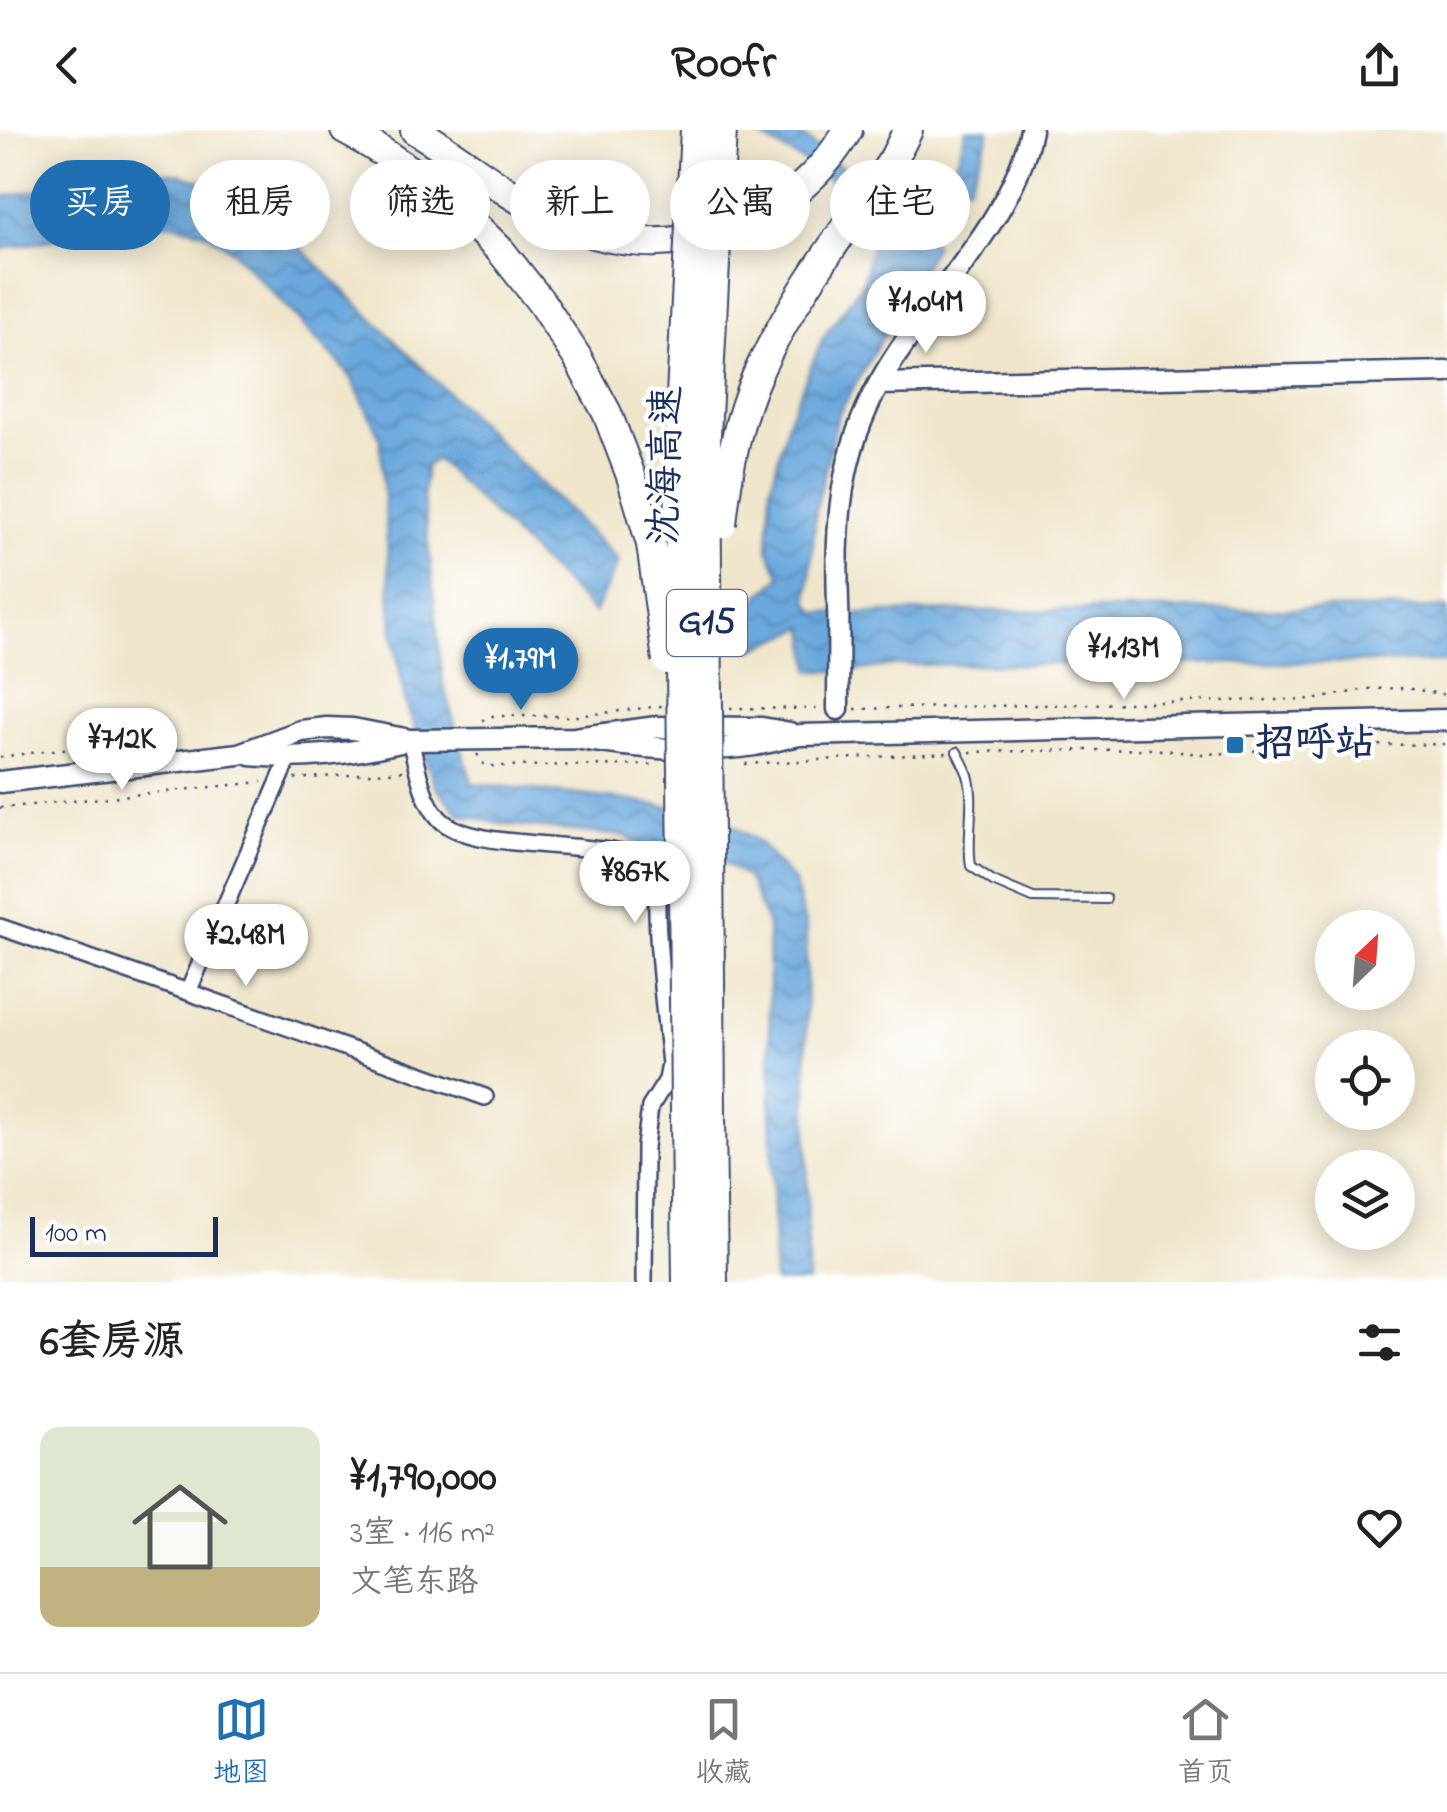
<!DOCTYPE html>
<html lang="zh">
<head>
<meta charset="utf-8">
<style>
  body { margin:0; font-family:"Indie Flower","LXGW WenKai TC",sans-serif; background:#f6f6f6; color:#222; height:100vh; display:flex; flex-direction:column; font-size:38px; white-space:nowrap }
  * { box-sizing:border-box; margin:0 }
  p { font-size:32px; color:#767676 }
  .icon { flex:none; width:55px; height:55px; fill:none; stroke:currentColor; stroke-width:2; stroke-linecap:round; stroke-linejoin:round }
  .map { position:relative; height:1152px; overflow:hidden }
  .panel { display:flex; flex-direction:column; background:#fff; flex:1 }
  .panel>* { flex:none }
  .guide { position:absolute; left:30px; top:30px; width:1388px; height:90px; display:flex; gap:20px }
  .needle { width:65px; rotate:25deg }
  .controls { position:absolute; left:1315px; top:780px; display:grid; gap:20px }
  .controls a { display:grid; place-items:center; width:100px; height:100px; border-radius:50%; background:#fff; box-shadow:0 5px 25px #0003; font-size:50px }
  .scale { position:absolute; left:30px; bottom:25px; width:188px; box-sizing:border-box; padding-left:10px; border:5px solid #1b2f5e; border-top:0; font-size:28px; line-height:35px; white-space:nowrap; color:#1b2f5e; -webkit-text-stroke:8px #fff; paint-order:stroke }
  .price { position:absolute; translate:-50% -85px; padding:0 22px; border-radius:35px; background:#fff; color:#222; font-size:32px; line-height:65px; filter:drop-shadow(0 2px 5px #0008) }
  .price::after { content:''; position:absolute; left:50%; top:60px; width:30px; height:22px; margin-left:-15px; background:inherit; clip-path:polygon(0 0,100% 0,50% 100%) }
  .price.active { background:#1f6fb2; color:#fff }
  ul { padding:0; list-style:none }
  li { display:flex; align-items:center; gap:30px; height:250px; padding:0 40px }
  li+li { border-top:2px solid #e0e0e0 }
  li span { display:grid; place-items:center; flex:none; width:280px; height:200px; border-radius:20px; color:#555 }
  li>.icon { margin-inline-start:auto }
  span .icon { width:120px; height:120px; fill:#fffc; stroke-width:1 }
  li b { font-size:42px }
  h2 { display:flex; justify-content:space-between; align-items:center; height:120px; padding:0 40px; font-size:42px }
  .pill { padding:0 35px; border-radius:45px; background:#fff; box-shadow:0 5px 25px #0003; font-size:35px; line-height:90px }
  .pill.active { background:#1f6fb2; color:#fff }
  header { display:flex; justify-content:space-between; align-items:center; height:130px; padding:0 40px; background:#fff; font-size:45px; font-weight:700 }
  .menu { display:flex; justify-content:space-around; align-items:center; height:140px; border-top:2px solid #e0e0e0; background:#fff; font-size:28px; color:#767676 }
  .menu a { display:grid; justify-items:center; gap:5px }
  .menu .active { color:#1f6fb2 }
  .map>svg:first-child { display:block }
  .water { fill:url(#water-waves); stroke:#436c9e; stroke-width:2.5 }
  .lines { fill:none; stroke-linecap:round; stroke-linejoin:round }
  .lane-casing { stroke:#3b4a6e; stroke-width:12 }
  .street-casing { stroke:#3b4a6e; stroke-width:20 }
  .secondary-casing { stroke:#3b4a6e; stroke-width:25 }
  .highway-casing { stroke:#3b4a6e; stroke-width:32 }
  .path { stroke:#3b4a6e; stroke-width:2.5; stroke-dasharray:2.5 8; stroke-linecap:butt }
  .lane { stroke:#fff; stroke-width:8 }
  .street { stroke:#fff; stroke-width:15 }
  .secondary { stroke:#fff; stroke-width:20 }
  .highway { stroke:#fff; stroke-width:28 }
  .highway-bridge-casing { stroke:#3b4a6e; stroke-width:32; stroke-linecap:butt }
  .highway-bridge { stroke:#fff; stroke-width:28 }
  .poi-dot { fill:#1f6fb2; stroke:#fff; stroke-width:4 }
  .labels { text-anchor:middle; dominant-baseline:central; stroke-width:9; stroke-linejoin:round; paint-order:stroke }
  .shield { fill:#fff; stroke:#5f6d8e; stroke-width:2.5 }
  .shield-label { font-size:38px; font-weight:bold; fill:#1b2f5e }
  .street-label { font-size:40px; fill:#1b2f5e; stroke:#fff }
  .poi-label { font-size:40px; font-weight:bold; fill:#1b2f5e; stroke:#fff; text-anchor:start }
</style>
</head>
<body>
<header><svg class="icon" aria-label="back" viewBox="0 0 24 24"><path d="M15 5l-7 7 7 7"/></svg>Roofr<svg class="icon" aria-label="share" viewBox="0 0 24 24"><path d="M12 15V3M7 8l5-5 5 5M5 13v7h14v-7"/></svg></header>
<div class="map">
<svg width="1447" height="1152" viewBox="0 0 1447 1152">
  <defs>
    <pattern id="water-waves" width="16" height="10" patternUnits="userSpaceOnUse" patternTransform="scale(2.5)"><rect width="16" height="10" fill="#6ba8dd"/><path d="M0 5q4-4 8 0t8 0" fill="none" stroke="#5789b6"/></pattern>
  </defs>
  <rect width="100%" height="100%" fill="#fff"/>
  <filter id="ink" filterUnits="userSpaceOnUse"><feTurbulence type="fractalNoise" baseFrequency=".01" numOctaves="2"/><feDisplacementMap in="SourceGraphic" scale="20" xChannelSelector="R" yChannelSelector="G"/><feConvolveMatrix kernelMatrix="1 2 1 2 8 2 1 2 1" color-interpolation-filters="sRGB"/></filter>
  <filter id="wash" filterUnits="userSpaceOnUse"><feTurbulence type="fractalNoise" baseFrequency=".0048" numOctaves="4" result="noise"/><feDisplacementMap in="SourceGraphic" scale="40" xChannelSelector="R" yChannelSelector="G"/><feGaussianBlur stdDeviation="2.25" result="paint"/><feColorMatrix in="noise" values="0 0 0 0 0 0 0 0 0 0 0 0 0 0 0 0 0 1.4 0 .05"/><feComposite in="paint" operator="in"/></filter>
  <g filter="url(#wash)">
    <rect width="100%" height="100%" fill="#efe5ca"/>
    <path class="water" d="M748,0H794L865,54L890,81L905,91L913,88L924,63L945,45L958,28L966,0H989L987,11L968,56H954L929,80L925,107L935,115L838,285L816,380L808,471L816,482L858,484L948,481L1447,478V532L895,535L853,541H811L806,497L752,520L744,495L761,464L781,447L768,419L771,357L788,291L823,208L863,152L871,117L870,103L853,80L831,72V51L808,34Z
      M164,42C202,47 237,62 267,85L619,431L594,483L436,329L426,336L423,365L443,554L472,653L625,670L717,685L759,712L794,752L806,798L808,1152H774L768,795L748,749L718,728L646,719L626,706L512,695L459,684L435,656L405,571L393,501L380,308L351,247L341,235L233,121L205,102L170,93H148L0,119V67L122,45Z"/>
  </g>
  <g filter="url(#ink)">
    <g class="lines">
      <g class="lane-casing">
        <path id="lane" d="M957,622C961,630 965,637 968,645C976,673 966,706 971,736L993,751L1033,768L1106,769"/>
      </g>
      <g class="street-casing">
        <path id="street" d="M410,610C417,635 421,668 439,688C475,729 639,702 657,743C662,754 656,769 657,781C658,832 665,883 670,934L667,950L650,977L645,1017L644,1152
          M289,628L188,862L485,967
          M0,797L188,862"/>
      </g>
      <g class="secondary-casing">
        <path id="secondary" d="M879,254L1447,242
          M838,579C838,544 839,508 838,473C835,393 840,323 880,252C925,170 1013,93 1031,0
          M575,608C633,618 696,624 755,615C770,612 785,608 800,605L1447,590
          M251,625C305,630 348,624 400,612
          M0,652L239,624L301,601L327,598L353,599L410,610L575,608L657,597L762,598L790,603"/>
      </g>
      <g class="highway-casing">
        <path id="highway" d="M345,0C387,22 423,49 459,80
          M415,0C464,29 506,66 557,90C663,141 789,101 848,0
          M893,30L908,0
          M685,981L687,1152
          M711,986L713,1152"/>
      </g>
      <path class="path" d="M730,578L822,579
        M855,579L1318,569L1365,559L1405,558L1447,565
        M483,591L488,586H576L662,576
        M970,622L1152,619L1199,624L1238,623L1282,617L1447,614
        M477,624L485,636L652,635
        M0,627L124,611L131,622
        M745,634L947,623
        M295,649L402,641
        M0,678L262,652"/>
      <use href="#lane" class="lane"/>
      <use href="#street" class="street"/>
      <use href="#secondary" class="secondary"/>
      <use href="#highway" class="highway"/>
      <g class="highway-bridge-casing">
        <path id="highway-bridge" d="M459,80L501,121L541,172L577,227L607,283L631,346L651,414L667,530
          M722,394C727,343 737,291 757,245C792,168 845,99 893,30
          M685,981L679,304L695,0
          M711,986L706,305L722,0"/>
      </g>
      <use href="#highway-bridge" class="highway-bridge"/>
    </g>
  </g>
  <rect class="poi-dot" x="1225" y="605" width="20" height="20" rx="5"/>
  <g class="labels">
    <rect class="shield" x="667" y="460" width="80" height="66" rx="8"/>
    <g class="shield-label">
      <text x="707" y="493">G15</text>
    </g>
    <g class="street-label">
      <text transform="translate(668 335) rotate(-89)">沈海高速</text>
    </g>
    <g class="poi-label">
      <text x="1255" y="615">招呼站</text>
    </g>
  </g>
</svg>
<div class="controls">
<a><svg class="needle" viewBox="-14 -14 28 28"><path d="M0-13l5 13h-10z" fill="#e53935"/><path d="M0 13l5-13h-10z" fill="#767676"/></svg></a>
<a><svg class="icon" aria-label="locate" viewBox="0 0 24 24"><circle cx="12" cy="12" r="6"/><path d="M12 2v4M12 18v4M2 12h4M18 12h4"/></svg></a>
<a><svg class="icon" aria-label="layers" viewBox="0 0 24 24"><path d="M12 4l9 5-9 5-9-5zM3 14l9 5 9-5"/></svg></a>
</div>
<div class="scale">100 m</div>
<b class="price" style="left:926px;top:226px">¥1.04M</b>
<b class="price" style="left:1124px;top:572px">¥1.13M</b>
<b class="price active" style="left:521px;top:583px">¥1.79M</b>
<b class="price" style="left:122px;top:663px">¥712K</b>
<b class="price" style="left:635px;top:796px">¥867K</b>
<b class="price" style="left:246px;top:859px">¥2.48M</b>
<div class="guide">
<a class="pill active">买房</a>
<a class="pill">租房</a>
<a class="pill">筛选</a>
<a class="pill">新上</a>
<a class="pill">公寓</a>
<a class="pill">住宅</a>
</div>
</div>
<section class="panel">
<h2>6套房源<svg class="icon" aria-label="filters" viewBox="0 0 24 24"><path d="M4 7h16M4 17h16"/><circle cx="9" cy="7" r="2"/><circle cx="15" cy="17" r="2"/></svg></h2>
<ul>
<li><span style="background:linear-gradient(#dfe7d0 70%,#c2b280 0)"><svg class="icon" aria-label="home" viewBox="0 0 24 24"><path d="M3 11l9-7 9 7M6 9v11h12V9"/></svg></span><div><b>¥1,790,000</b><p>3室 · 116 m²</p><p>文笔东路</p></div><svg class="icon" aria-label="heart" viewBox="0 0 24 24"><path d="M12 20l-8-8c-3-5 5-10 8-4 3-6 11-1 8 4z"/></svg></li>
</ul>
</section>
<nav class="menu">
<a class="active"><svg class="icon" aria-label="map" viewBox="0 0 24 24"><path d="M3 6l6-2 6 2 6-2v14l-6 2-6-2-6 2zM9 4v14M15 6v14"/></svg>地图</a>
<a><svg class="icon" aria-label="saved" viewBox="0 0 24 24"><path d="M7 4h10v16l-5-4-5 4z"/></svg>收藏</a>
<a><svg class="icon" aria-label="home" viewBox="0 0 24 24"><path d="M3 11l9-7 9 7M6 9v11h12V9"/></svg>首页</a>
</nav>
</body>
</html>
